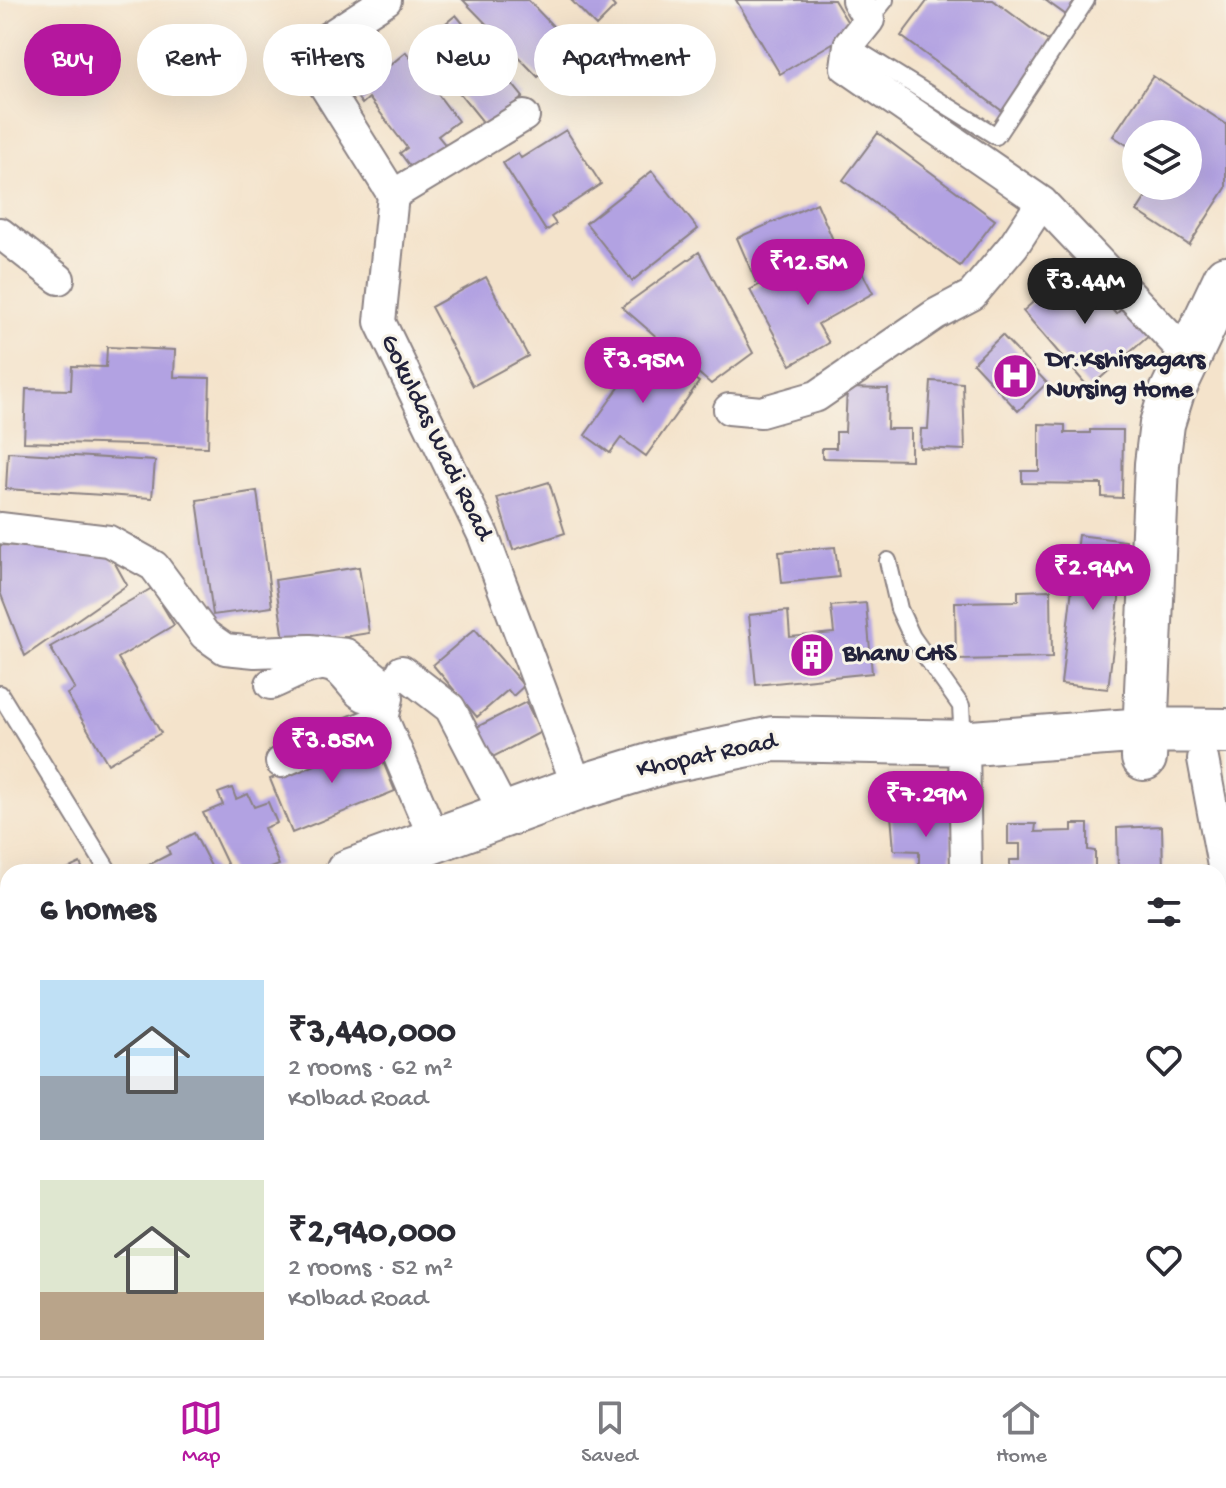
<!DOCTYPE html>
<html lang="en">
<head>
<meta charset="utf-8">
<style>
  body { margin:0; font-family:"Gochi Hand",sans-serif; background:#f7f7f7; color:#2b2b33; height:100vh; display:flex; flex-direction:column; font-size:30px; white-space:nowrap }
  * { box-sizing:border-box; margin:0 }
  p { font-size:26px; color:#7c7c81 }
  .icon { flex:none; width:44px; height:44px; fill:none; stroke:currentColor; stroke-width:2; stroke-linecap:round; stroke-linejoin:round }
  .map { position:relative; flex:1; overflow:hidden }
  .drawer { position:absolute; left:0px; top:864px; width:1226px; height:512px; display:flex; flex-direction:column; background:#fff; border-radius:24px 24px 0 0; box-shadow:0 8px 32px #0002 }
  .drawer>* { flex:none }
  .guide { position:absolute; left:24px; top:24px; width:800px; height:72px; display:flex; gap:16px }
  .fabs { position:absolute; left:1122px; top:120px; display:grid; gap:16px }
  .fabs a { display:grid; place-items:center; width:80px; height:80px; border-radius:50%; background:#fff; box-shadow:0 8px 32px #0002; font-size:40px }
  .price { position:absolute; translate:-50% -68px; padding:0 18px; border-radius:28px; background:#b5179e; color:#fff; font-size:26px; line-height:52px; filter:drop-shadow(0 2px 4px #0008) }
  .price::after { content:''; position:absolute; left:50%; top:48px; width:24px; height:18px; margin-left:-12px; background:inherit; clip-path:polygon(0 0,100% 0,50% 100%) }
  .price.active { background:#222; color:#fff }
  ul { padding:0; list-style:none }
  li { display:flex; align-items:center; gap:24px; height:200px; padding:0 40px }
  li span { display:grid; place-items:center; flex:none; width:224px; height:160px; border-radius:0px; color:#555 }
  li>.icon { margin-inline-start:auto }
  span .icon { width:96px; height:96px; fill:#fffc; stroke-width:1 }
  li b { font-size:34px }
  h2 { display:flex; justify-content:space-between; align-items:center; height:96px; padding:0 40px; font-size:34px }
  .tag { padding:0 28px; border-radius:36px; background:#fff; box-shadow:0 8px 32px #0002; font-size:28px; line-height:72px }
  .tag.active { background:#b5179e; color:#fff }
  .tab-bar { display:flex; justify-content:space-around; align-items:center; height:112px; border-top:2px solid #e1e1e2; background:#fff; font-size:22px; color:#7c7c81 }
  .tab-bar a { display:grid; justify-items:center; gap:4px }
  .tab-bar .active { color:#b5179e }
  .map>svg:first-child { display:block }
  .building { fill:#b2a2e2 }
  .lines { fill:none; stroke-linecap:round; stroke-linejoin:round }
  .lane-casing { stroke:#8b8283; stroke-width:20 }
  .street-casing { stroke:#8b8283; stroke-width:34 }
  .secondary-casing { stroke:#8b8283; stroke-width:48 }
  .lane { stroke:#fff; stroke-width:16 }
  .street { stroke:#fff; stroke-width:30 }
  .secondary { stroke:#fff; stroke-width:44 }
  .labels { text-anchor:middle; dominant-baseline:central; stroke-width:6; stroke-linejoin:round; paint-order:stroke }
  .poi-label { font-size:26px; font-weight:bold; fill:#22223b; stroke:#f7f3e8; text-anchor:start }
  .street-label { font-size:26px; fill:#22223b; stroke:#f7f3e8 }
</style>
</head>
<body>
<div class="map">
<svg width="1226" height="1376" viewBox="0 0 1226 1376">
  <rect width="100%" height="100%" fill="#f7f3e8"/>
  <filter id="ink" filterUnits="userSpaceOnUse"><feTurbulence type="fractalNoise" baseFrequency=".0125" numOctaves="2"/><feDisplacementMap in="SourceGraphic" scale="16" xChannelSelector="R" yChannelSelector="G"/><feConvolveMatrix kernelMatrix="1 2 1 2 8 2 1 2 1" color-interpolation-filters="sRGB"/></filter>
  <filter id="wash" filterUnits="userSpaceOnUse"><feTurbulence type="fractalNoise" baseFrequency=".006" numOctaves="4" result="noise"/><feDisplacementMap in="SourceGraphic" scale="32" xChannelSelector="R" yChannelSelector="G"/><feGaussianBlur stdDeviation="1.8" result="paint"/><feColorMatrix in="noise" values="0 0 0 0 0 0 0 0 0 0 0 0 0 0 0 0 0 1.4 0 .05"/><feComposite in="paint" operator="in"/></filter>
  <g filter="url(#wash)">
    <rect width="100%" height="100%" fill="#f4e3cb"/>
    <g id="blocks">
      <path class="building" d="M463,0H528L571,45L538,77Z
        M571,0H609L615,7L596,26Z
        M736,0H834L853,31L780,74Z
        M928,0H993L1059,49L1009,116L901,36Z
        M1045,0H1092L1076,22Z
        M456,15L523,97L487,127L420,44Z
        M406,52L458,121L438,136L448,148L415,173L400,153L407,148L369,98L362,104L350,87L384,60L389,66Z
        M1153,76L1226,124V188L1189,245L1137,211L1153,186H1188V134H1136V151L1113,136Z
        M566,130L601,184L551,217L556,224L546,231L503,163L518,153L521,158Z
        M878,133L995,220L960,266L843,180Z
        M652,171L698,229L632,281L586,223Z
        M817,203L836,247L756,282L737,238Z
        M699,252L753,353L711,384L622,307Z
        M855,259L873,293L818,324L829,343L791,365L750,290L789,268L801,289Z
        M1073,267L1085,280L1092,275L1105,289L1099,295L1116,314L1125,306L1150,335L1089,388L1023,311Z
        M486,277L528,356L473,386L431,307Z
        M1002,335L1047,383L1018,411L973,363Z
        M107,347L175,350L174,377L210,378L208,447L24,442L26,389L71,390L72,366L106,367Z
        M648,347L699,382L646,456L621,438L610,453L585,435Z
        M931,381L963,383L965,450L920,448L921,429H928Z
        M847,388L888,389L887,429H911V460L822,458V448H836V432H845Z
        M1039,424L1065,425V433H1090V430H1123L1122,498L1102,497V484L1022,483V471H1039Z
        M8,452L155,461L152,498L6,489Z
        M549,482L565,533L513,550L497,498Z
        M257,491L272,607L213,615L197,500Z
        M1078,535L1126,541L1108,689L1061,684Z
        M0,545L107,549L127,585L25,656L0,592Z
        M835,547L839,577L782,583L779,552Z
        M359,567L369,633L285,646L275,580Z
        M152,588L174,625L118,658L161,733L108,764L67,694L75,689L50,647Z
        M1051,590L1052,658L956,660L955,602L1018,601V591Z
        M866,603L872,673L756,685L749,615L788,611L790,637L834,633L831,606Z
        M475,629L524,686L513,696L508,690L477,717L433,665Z
        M526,702L541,732L489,759L473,729Z
        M373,737L395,791L292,833L270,779Z
        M232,788L236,799L248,794L254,807L268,802L277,823L264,828L279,865L261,872H231L203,813L223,805L218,793Z
        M953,813L951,872H919V851L894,850L891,815Z
        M1008,824H1036L1035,832L1072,831V824H1088V850L1095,851V872H1010V860H1020V844H1008Z
        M1162,826L1163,872H1118L1117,828Z
        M194,833L214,872H135L170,854L167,847Z
        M80,863L84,872H61Z
        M0,894L3,900L8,897V964L0,968Z
        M1218,1315L1226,1324V1376H1140L1148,1368H1218Z
        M38,1368H94L87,1376H31Z
        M204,1368H261L260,1376H203Z
        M311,1368H371V1376H311Z
        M474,1368H548L534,1376H467L465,1373Z"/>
    </g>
  </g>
  <g filter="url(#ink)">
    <use href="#blocks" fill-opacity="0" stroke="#8b8283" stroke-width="2"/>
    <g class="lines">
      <g class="lane-casing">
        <path id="lane" d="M869,20L885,0
          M849,45L996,136L1086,0
          M888,561L899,609L912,637L961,706L963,741
          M0,694L109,872"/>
      </g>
      <g class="street-casing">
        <path id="street" d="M386,0L304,53L393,195L380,322L483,535L578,788
          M857,0L869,20L849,45L846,67L1042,202L1188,356
          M393,195L524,116
          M0,233L59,279
          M729,409L761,412L817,396L936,314L972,295L1014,245L1042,202
          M0,528L109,541L154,566L205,635L225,649L255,652L310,650L346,654L381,682L386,689L388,698L383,719L435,840
          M402,671L450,708L505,814
          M271,684C287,678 307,664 324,665C346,666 354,696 368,697C373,697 381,692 386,689
          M964,743L966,872
          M1203,759L1226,882
          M281,762L383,719
          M0,1092L8,1122
          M285,1368V1376
          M431,1368L432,1376
          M595,1368L596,1376
          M817,1368L825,1376
          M151,1376V1368
          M558,1376V1368
          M667,1376L745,1368"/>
      </g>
      <g class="secondary-casing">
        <path id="secondary" d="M1144,758L1157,464L1162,424L1172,392L1226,278
          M348,872L578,788L666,761L773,739L972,743L1145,730L1226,731
          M0,1038L8,1034
          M0,1080L8,1077"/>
      </g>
      <use href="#lane" class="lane"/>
      <use href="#street" class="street"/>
      <use href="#secondary" class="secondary"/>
    </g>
  </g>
  <defs>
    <g id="hospital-disc" transform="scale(2.3)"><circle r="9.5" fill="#b5179e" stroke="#f7f3e8"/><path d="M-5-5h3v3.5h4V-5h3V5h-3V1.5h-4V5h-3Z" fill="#fff"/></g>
    <g id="building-disc" transform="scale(2.3)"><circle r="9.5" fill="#b5179e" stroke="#f7f3e8"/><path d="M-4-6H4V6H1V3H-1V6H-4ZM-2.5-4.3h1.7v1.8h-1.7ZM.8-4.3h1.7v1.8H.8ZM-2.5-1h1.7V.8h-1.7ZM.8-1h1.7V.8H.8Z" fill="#fff"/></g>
  </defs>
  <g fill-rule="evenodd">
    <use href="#hospital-disc" x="1015" y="376"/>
    <use href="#building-disc" x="812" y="655"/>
  </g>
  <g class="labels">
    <g class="poi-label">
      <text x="1046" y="361">Dr.Kshirsagars<tspan x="1046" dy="30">Nursing Home</tspan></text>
      <text x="843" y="655">Bhanu CHS</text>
    </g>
    <g class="street-label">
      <text transform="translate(435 438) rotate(64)">Gokuldas Wadi Road</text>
      <text transform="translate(707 757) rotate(-12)">Khopat Road</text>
    </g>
  </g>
</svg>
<div class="fabs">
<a><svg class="icon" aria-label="layers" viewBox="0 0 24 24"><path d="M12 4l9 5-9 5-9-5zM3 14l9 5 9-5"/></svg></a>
</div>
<b class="price" style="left:808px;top:307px">₹12.5M</b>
<b class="price active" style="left:1085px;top:326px">₹3.44M</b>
<b class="price" style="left:643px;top:405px">₹3.95M</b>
<b class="price" style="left:1093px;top:612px">₹2.94M</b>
<b class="price" style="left:332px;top:785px">₹3.85M</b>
<b class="price" style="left:926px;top:839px">₹7.29M</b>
<div class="guide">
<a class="tag active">Buy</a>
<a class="tag">Rent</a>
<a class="tag">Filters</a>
<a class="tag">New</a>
<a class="tag">Apartment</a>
</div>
<section class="drawer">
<h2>6 homes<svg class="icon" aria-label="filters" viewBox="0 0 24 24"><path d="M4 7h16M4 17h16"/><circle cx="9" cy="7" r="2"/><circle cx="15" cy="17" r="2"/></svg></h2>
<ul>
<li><span style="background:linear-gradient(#bfe0f5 60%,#9aa5b1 0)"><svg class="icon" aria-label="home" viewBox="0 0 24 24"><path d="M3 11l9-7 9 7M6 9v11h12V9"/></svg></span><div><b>₹3,440,000</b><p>2 rooms · 62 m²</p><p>Kolbad Road</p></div><svg class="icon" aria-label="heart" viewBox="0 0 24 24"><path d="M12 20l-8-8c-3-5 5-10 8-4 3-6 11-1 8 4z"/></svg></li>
<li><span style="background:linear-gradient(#dfe7d0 70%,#b9a48a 0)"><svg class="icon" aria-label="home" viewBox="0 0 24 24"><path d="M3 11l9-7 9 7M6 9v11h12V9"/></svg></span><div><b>₹2,940,000</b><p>2 rooms · 52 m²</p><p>Kolbad Road</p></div><svg class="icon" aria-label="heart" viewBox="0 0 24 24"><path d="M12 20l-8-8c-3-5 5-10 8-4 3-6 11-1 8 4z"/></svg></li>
</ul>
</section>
</div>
<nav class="tab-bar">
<a class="active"><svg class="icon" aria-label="map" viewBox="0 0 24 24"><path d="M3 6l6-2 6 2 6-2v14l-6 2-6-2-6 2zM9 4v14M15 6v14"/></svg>Map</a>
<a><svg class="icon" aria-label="saved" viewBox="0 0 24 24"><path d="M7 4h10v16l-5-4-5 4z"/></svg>Saved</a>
<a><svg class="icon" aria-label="home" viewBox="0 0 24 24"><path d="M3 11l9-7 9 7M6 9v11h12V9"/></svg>Home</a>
</nav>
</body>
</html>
